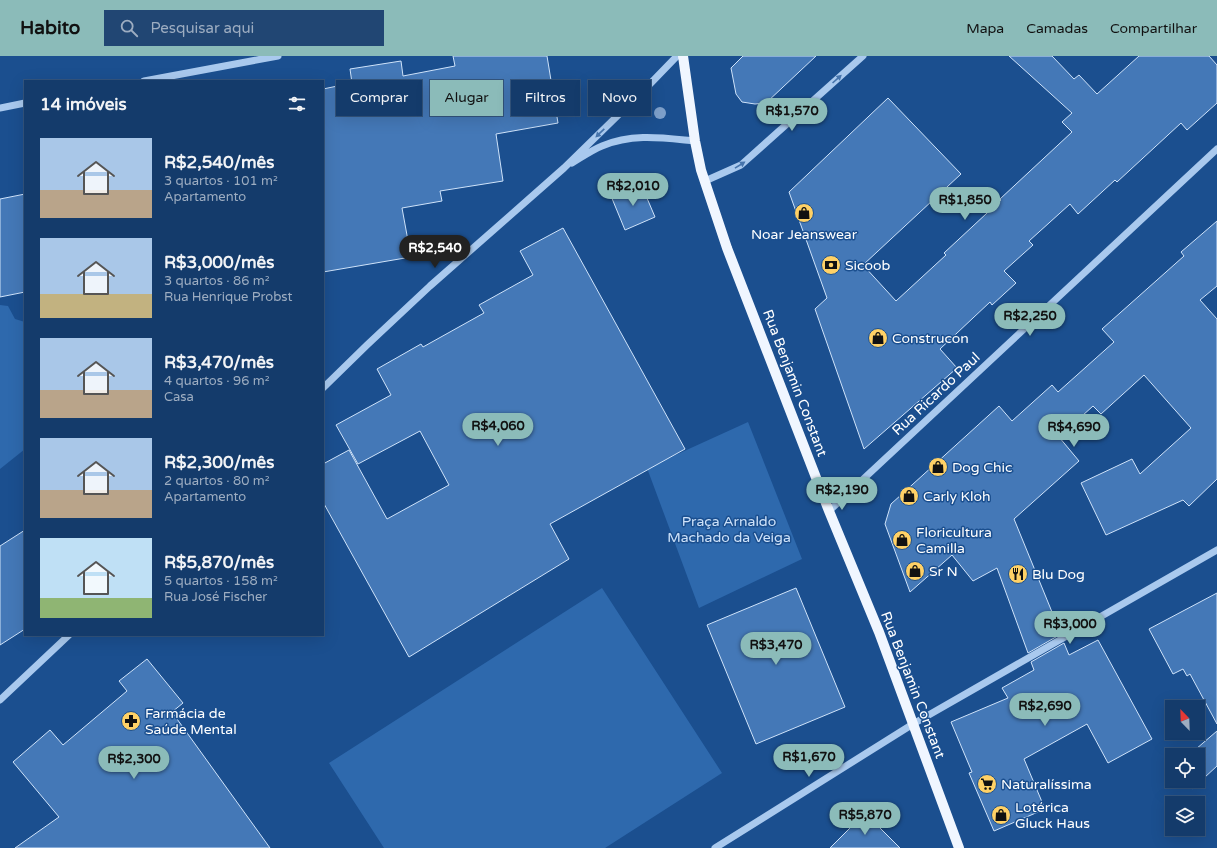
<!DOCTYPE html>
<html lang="pt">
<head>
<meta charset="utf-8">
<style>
  body { margin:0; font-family:"Varela Round",sans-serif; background:#214673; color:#f1f3f6; height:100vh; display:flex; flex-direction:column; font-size:15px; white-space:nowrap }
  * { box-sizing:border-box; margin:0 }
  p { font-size:13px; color:#9dadc1 }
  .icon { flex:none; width:22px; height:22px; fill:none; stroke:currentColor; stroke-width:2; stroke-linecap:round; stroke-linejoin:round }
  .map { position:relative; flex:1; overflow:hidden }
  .panel { position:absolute; left:24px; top:24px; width:300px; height:556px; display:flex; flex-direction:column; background:#143b6b; border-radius:0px; box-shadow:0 4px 16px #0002,0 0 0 1px #33557e }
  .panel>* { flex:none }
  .banner { position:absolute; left:336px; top:24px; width:380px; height:36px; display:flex; gap:8px }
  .needle { width:26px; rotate:337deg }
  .buttons { position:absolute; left:1165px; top:644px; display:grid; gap:8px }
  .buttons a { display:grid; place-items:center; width:40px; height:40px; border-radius:0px; background:#143b6b; box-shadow:0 4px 16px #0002,0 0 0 1px #33557e; font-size:20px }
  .price { position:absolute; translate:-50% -34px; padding:0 9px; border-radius:14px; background:#8bbbb9; color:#111; font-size:13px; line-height:26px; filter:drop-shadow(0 1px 2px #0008) }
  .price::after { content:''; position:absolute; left:50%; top:24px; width:12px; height:9px; margin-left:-6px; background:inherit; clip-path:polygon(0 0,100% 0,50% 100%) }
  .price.current { background:#222; color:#fff }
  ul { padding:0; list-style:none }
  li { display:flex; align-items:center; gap:12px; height:100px; padding:0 16px }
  li span { display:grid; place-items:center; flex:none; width:112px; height:80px; border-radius:0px; color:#555 }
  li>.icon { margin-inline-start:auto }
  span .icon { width:48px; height:48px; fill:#fffc; stroke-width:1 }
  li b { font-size:17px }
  h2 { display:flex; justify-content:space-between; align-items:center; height:48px; padding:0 16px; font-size:17px }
  .tag { padding:0 14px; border-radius:0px; background:#143b6b; box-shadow:0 4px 16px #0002,0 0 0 1px #33557e; font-size:14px; line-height:36px }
  .tag.current { background:#8bbbb9; color:#111 }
  header { display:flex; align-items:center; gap:24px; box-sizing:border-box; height:56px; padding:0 20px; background:#8bbbb9; color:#111 }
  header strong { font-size:19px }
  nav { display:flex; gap:22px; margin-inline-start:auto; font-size:14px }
  .search { width:280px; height:36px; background:#214673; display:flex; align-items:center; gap:10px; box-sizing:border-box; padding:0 14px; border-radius:0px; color:#9dadc1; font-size:15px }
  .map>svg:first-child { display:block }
  .green { fill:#2e69ad }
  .building { fill:#4478b7; stroke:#cfe3fa }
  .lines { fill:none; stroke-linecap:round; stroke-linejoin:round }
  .minor { stroke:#a9c9ee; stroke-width:7 }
  .major { stroke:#f0f6ff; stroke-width:10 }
  .tree { fill:#7ea0ca }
  .oneway { fill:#4674ac }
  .labels { text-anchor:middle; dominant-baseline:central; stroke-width:3; stroke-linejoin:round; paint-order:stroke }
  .poi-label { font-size:14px; fill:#fff; stroke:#1b4f8f; text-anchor:start }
  .street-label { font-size:14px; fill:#fff; stroke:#1b4f8f }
  .park-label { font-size:14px; fill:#cfe3fa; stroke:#1b4f8f }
</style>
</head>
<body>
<header>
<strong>Habito</strong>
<div class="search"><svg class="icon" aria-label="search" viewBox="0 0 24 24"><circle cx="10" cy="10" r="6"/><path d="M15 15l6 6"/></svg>Pesquisar aqui</div>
<nav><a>Mapa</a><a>Camadas</a><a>Compartilhar</a></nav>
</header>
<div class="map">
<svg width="1217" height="792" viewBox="0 0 1217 792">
  <rect width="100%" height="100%" fill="#1b4f8f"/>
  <path class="green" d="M0,249L8,250L15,263L25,266V393L0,413Z
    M748,366L802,503L699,552L647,412Z
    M602,532L722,717L605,792H384L329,707Z"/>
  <path class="building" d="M453,0H547L558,67L496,78L503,125L440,135L442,145L402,152L411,201L323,216V33L352,27L350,13L401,5L403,20L455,10Z
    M743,0H816L766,47L755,48L742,46L736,38L731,12Z
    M1009,0H1052L1074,23L1079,19L1097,38L1139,0H1209L1217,9V47L1187,74L1181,67L1117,126L1115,124L1078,158L1070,148L1029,185L1033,189L1004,215L1016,227L992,249L990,246L940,293L957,312L864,393L815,253L827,242L789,136L888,42L961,118L863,209L896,245L946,199L944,197L1001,144L1000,143L1072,76L1062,66L1072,57Z
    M641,128L655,161L625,174L611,140Z
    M25,138V236L0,241V143Z
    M1217,165V230L1200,244L1217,263V423L1189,450L1183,444L1106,479L1081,427L1132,403L1140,418L1191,372L1144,319L1101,358L1093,350L1059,381L1079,405L1014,463L1061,578L1028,597L997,512L973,525L952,499L910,536L885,468L891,448L999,350L1012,365L1052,329L1058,336L1114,286L1102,273L1184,200L1181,196Z
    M563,172L685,393L550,468L569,503L409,601L323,446V408L349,394L387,463L449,429L420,375L358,408L336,369L391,339L377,313L421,288L423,291L484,257L479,249L533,219L520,195Z
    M25,474V573L0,589V490Z
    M796,532L845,651L756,688L707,569Z
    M1217,537V668L1190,618L1187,620L1183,613L1173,618L1149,573Z
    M1098,584L1152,683L1108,707L1087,668L1024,703L1045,753L994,775L969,717L972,716L951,666L1008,642L1002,632L1034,614L1031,606L1064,587L1069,599Z
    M147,603L183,647L172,656L270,792H15L59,761L13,706L50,674L63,689L127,635L119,625Z
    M1217,675V710L1192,733L1188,725H1198V699H1189Z
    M865,757L900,792H830Z"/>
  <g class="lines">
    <path class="minor" d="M144,25L278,0
      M0,52L25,47
      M572,107C582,101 592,94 602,90C633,77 663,82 695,85
      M705,125L741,109L863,0
      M323,332L367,289L430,230L564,112L649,29L677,0
      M829,455L1217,93
      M0,644L69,579
      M715,792L913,668L1217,494"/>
    <path class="major" d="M683,0L695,85L701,114L727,192L829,455L879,576L959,792"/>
  </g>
  <circle class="tree" cx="660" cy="57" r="6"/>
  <defs><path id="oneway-solid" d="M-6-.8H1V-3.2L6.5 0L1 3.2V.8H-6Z"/></defs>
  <g class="oneway">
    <use href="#oneway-solid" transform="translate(837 23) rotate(-42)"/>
    <use href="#oneway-solid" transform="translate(600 77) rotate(136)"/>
    <use href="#oneway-solid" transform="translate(740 109) rotate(-32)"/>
  </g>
  <defs>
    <g id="shop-disc" transform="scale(1)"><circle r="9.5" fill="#ffd166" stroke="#1b4f8f"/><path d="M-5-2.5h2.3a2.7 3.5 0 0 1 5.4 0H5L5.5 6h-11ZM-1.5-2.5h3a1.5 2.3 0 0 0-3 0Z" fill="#111"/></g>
    <g id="bank-disc" transform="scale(1)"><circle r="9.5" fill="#ffd166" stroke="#1b4f8f"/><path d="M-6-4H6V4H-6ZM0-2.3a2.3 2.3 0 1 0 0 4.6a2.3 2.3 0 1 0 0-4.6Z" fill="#111"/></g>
    <g id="restaurant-disc" transform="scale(1)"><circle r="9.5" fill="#ffd166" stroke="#1b4f8f"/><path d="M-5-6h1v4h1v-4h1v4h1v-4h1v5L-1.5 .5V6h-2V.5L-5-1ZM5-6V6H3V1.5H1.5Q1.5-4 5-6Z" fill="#111"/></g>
    <g id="pharmacy-disc" transform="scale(1)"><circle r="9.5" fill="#ffd166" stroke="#1b4f8f"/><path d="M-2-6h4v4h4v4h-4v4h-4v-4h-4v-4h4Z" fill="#111"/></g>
    <g id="supermarket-disc" transform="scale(1)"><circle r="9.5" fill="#ffd166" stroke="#1b4f8f"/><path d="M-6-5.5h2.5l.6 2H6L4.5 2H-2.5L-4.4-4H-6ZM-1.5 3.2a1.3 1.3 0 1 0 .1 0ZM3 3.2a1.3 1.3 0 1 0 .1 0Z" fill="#111"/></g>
  </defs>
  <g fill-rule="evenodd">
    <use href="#shop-disc" x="804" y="157"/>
    <use href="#bank-disc" x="831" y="209"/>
    <use href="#shop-disc" x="878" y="282"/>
    <use href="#shop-disc" x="938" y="411"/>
    <use href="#shop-disc" x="909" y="440"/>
    <use href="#shop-disc" x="902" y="484"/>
    <use href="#shop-disc" x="915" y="515"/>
    <use href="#restaurant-disc" x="1018" y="518"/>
    <use href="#pharmacy-disc" x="131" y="665"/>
    <use href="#supermarket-disc" x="987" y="728"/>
    <use href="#shop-disc" x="1001" y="759"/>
  </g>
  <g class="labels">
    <g class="poi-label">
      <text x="804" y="178" text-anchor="middle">Noar Jeanswear</text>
      <text x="845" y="209">Sicoob</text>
      <text x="892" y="282">Construcon</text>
      <text x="952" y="411">Dog Chic</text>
      <text x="923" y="440">Carly Kloh</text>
      <text x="916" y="476">Floricultura<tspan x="916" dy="16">Camilla</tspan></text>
      <text x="929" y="515">Sr N</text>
      <text x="1032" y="518">Blu Dog</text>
      <text x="145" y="657">Farmácia de<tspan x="145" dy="16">Saúde Mental</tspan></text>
      <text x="1001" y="728">Naturalíssima</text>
      <text x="1015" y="751">Lotérica<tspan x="1015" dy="16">Gluck Haus</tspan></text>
    </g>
    <g class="street-label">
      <text transform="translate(795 327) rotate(69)">Rua Benjamin Constant</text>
      <text transform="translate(936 338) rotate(-43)">Rua Ricardo Paul</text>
      <text transform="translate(913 629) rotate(69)">Rua Benjamin Constant</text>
    </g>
    <g class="park-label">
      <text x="729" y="465">Praça Arnaldo<tspan x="729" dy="16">Machado da Veiga</tspan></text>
    </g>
  </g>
</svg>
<div class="buttons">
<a><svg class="needle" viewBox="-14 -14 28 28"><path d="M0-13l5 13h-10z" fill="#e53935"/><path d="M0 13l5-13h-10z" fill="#9dadc1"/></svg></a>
<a><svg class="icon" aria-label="locate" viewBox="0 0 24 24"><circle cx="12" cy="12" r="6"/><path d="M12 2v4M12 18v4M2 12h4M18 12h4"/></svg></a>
<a><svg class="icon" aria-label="layers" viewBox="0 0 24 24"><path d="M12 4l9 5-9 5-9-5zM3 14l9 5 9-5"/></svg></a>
</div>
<b class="price" style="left:792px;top:76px">R$1,570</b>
<b class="price" style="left:633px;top:151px">R$2,010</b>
<b class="price" style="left:965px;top:165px">R$1,850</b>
<b class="price current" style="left:435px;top:213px">R$2,540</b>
<b class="price" style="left:1030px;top:281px">R$2,250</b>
<b class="price" style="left:498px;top:391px">R$4,060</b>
<b class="price" style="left:1074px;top:392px">R$4,690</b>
<b class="price" style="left:842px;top:455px">R$2,190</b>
<b class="price" style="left:1070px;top:589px">R$3,000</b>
<b class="price" style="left:776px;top:610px">R$3,470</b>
<b class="price" style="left:1045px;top:671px">R$2,690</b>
<b class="price" style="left:809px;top:722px">R$1,670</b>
<b class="price" style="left:134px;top:724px">R$2,300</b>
<b class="price" style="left:865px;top:780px">R$5,870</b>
<div class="banner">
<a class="tag">Comprar</a>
<a class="tag current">Alugar</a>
<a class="tag">Filtros</a>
<a class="tag">Novo</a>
</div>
<section class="panel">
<h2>14 imóveis<svg class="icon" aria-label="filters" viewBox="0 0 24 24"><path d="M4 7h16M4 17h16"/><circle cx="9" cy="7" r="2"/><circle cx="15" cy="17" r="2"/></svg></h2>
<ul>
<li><span style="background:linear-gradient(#a9c7e8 65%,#b9a48a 0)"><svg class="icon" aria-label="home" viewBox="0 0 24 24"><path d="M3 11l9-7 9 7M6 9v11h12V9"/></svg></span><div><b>R$2,540/mês</b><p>3 quartos · 101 m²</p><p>Apartamento</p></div></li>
<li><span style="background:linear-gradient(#a9c7e8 70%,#c2b280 0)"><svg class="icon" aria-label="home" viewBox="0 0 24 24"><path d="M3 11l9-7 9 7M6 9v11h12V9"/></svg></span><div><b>R$3,000/mês</b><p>3 quartos · 86 m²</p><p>Rua Henrique Probst</p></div></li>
<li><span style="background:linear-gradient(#a9c7e8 65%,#b9a48a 0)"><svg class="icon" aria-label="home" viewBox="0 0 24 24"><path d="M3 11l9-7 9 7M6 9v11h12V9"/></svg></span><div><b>R$3,470/mês</b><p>4 quartos · 96 m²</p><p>Casa</p></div></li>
<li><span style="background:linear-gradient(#a9c7e8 65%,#b9a48a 0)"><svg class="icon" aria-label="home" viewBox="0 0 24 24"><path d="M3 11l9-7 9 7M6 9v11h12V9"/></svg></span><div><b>R$2,300/mês</b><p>2 quartos · 80 m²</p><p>Apartamento</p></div></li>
<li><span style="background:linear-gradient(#bfe0f5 75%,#8fb573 0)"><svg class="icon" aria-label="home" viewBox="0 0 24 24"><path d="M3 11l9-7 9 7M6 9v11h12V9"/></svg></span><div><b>R$5,870/mês</b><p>5 quartos · 158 m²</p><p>Rua José Fischer</p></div></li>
</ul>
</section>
</div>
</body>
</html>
